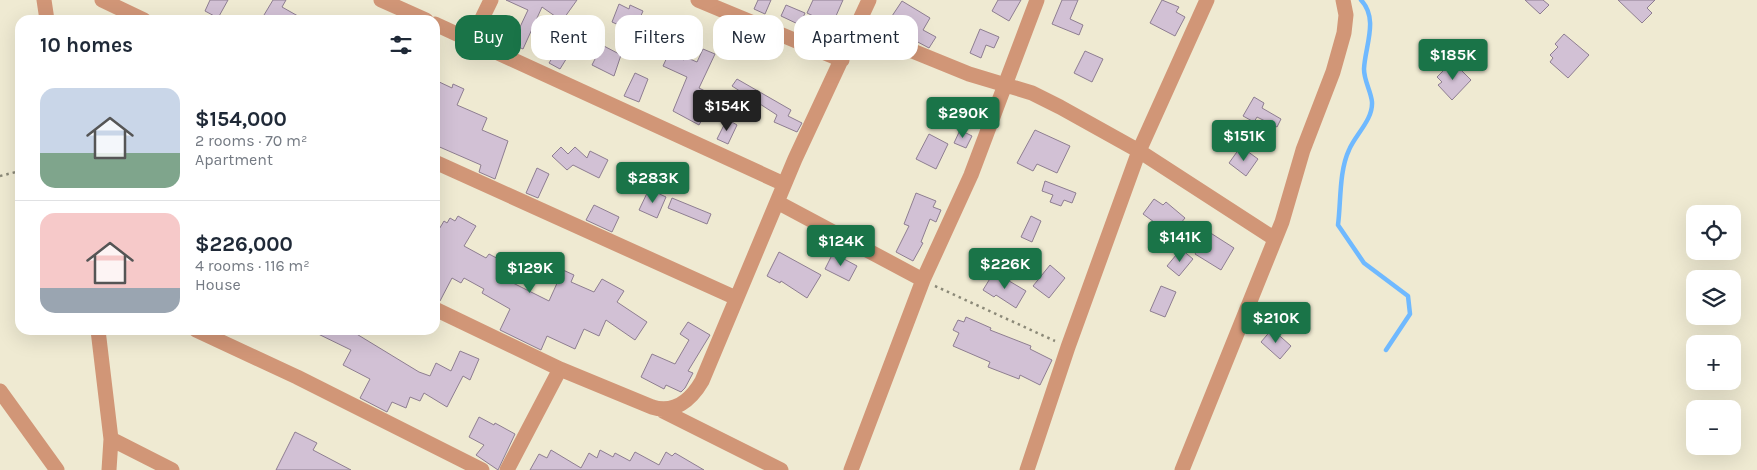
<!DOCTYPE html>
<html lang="en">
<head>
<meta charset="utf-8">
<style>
  body { margin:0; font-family:Karla,sans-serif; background:#f6f6f7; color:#1f2937; height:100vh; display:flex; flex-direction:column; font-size:19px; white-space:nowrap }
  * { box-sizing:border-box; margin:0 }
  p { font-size:16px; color:#747a83 }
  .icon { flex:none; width:28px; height:28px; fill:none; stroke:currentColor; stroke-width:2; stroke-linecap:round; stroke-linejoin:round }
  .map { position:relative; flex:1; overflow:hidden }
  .sheet { position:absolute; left:15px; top:15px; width:425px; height:320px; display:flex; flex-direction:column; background:#fff; border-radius:15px; box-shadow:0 5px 20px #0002 }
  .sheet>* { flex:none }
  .guide { position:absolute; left:455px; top:15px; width:475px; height:45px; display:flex; gap:10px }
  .tools { position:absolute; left:1686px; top:205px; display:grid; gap:10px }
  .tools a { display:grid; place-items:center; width:55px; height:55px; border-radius:10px; background:#fff; box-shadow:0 5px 20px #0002; font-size:25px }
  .price { position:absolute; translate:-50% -42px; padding:0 11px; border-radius:5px; background:#1a7448; color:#fff; font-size:16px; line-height:32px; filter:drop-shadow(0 1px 2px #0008) }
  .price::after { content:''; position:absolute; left:50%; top:30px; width:15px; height:11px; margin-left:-8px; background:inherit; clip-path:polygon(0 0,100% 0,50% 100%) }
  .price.current { background:#222; color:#fff }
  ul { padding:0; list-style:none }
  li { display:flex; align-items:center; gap:15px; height:125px; padding:0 25px }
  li+li { border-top:1px solid #e0e1e3 }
  li span { display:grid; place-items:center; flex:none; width:140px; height:100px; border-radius:15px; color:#555 }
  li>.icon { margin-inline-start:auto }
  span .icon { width:60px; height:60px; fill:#fffc; stroke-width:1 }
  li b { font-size:21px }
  h2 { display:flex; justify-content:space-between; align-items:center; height:60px; padding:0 25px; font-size:21px }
  .chip { padding:0 18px; border-radius:15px; background:#fff; box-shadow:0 5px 20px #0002; font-size:18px; line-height:45px }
  .chip.current { background:#1a7448; color:#fff }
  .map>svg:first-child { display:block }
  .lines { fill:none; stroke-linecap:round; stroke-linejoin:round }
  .stream { stroke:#6fb9ff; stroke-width:4.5 }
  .building { fill:#d2c1d5; stroke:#8e7e91 }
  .path { stroke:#8b8978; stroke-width:2.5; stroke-dasharray:2.5 4; stroke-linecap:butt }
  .minor { stroke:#d19677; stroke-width:15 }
</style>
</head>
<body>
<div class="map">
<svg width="1757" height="470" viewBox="0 0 1757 470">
  <rect width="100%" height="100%" fill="#efead2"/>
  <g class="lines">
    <path class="stream" d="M1361,0C1379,19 1365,46 1364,69C1364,81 1371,91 1372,102C1373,120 1355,135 1349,150C1339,171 1341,202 1338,225L1364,263L1408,296L1410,314L1386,350"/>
  </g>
  <path class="building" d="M210,0H228L218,18L205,11Z
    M273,0H286L282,7L305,20H261Z
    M506,0H577L562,21L542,7L523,49L512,44L528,10Z
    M758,0H771L765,14L754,9Z
    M813,0H843L832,25L807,13Z
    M998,0H1021L1009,21L992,11Z
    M1062,0H1078L1070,19L1083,25L1079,35L1052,24Z
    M1162,0L1179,7L1176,12L1185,17L1175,36L1150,23Z
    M1525,0H1543L1549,5L1540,14Z
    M1618,0H1655L1647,8L1652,13L1642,23Z
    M902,1L930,18L923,30L936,37L929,48L886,25Z
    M619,4L629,9L630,5L643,11L634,32L612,22Z
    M786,5L805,13L800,25L781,16Z
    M663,25L673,31L664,48L653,42Z
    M980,29L999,37L994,48L986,45L981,58L970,53Z
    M1564,34L1589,55L1568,78L1550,62L1553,58L1550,55L1558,47L1555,44Z
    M563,41L573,48L560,69L549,63Z
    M602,45L621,55L614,76L592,65Z
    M703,49L715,54L699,88L715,96L699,125L673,111L687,77L663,66L669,53L684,60L685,57L697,62Z
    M1085,51L1103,59L1092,82L1074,73Z
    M1448,66L1453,70L1457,66L1471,80L1452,100L1438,85L1442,82L1437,77Z
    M635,73L648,79L639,102L624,96Z
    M737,79L791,110L788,116L802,123L797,132L774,122L777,115L732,86Z
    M435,80L452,88L453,84L464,89L457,105L487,118L482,130L508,141L495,179L479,172L481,165L435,145Z
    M1254,97L1264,103L1262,108L1281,119L1277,127L1257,117L1254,122L1243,116Z
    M727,119L737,125L728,144L717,139Z
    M960,130L972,136L966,148L954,143Z
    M1035,130L1070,146L1057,173L1037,164L1033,171L1017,163Z
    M929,134L948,144L936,169L916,159Z
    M561,147L568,154L575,147L587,158L590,151L608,160L599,178L573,165L567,170L552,156Z
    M1239,149L1245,154L1247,151L1258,159L1246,176L1229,163Z
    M537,168L549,174L538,198L526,193Z
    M1045,181L1076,193L1072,203L1064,200L1061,206L1050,202L1053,195L1042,191Z
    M649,189L666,197L657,218L639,210Z
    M916,193L936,201L933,207L941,210L936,222L930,219L921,242L923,243L913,261L896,252L909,226L904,224Z
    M672,198L711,214L707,224L668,208Z
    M1154,199L1163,205L1166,202L1185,218L1166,241L1150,228L1154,222L1143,214Z
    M594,205L619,217L612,232L586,220Z
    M458,216L476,226L464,246L486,258L489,254L519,270L513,283L549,301L563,270L574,275L571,282L594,292L602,279L624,291L617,302L647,322L635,340L606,320L599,336L584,329L575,349L547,336L541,350L500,330L510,309L482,293L484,289L464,278L461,283L452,278L440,301L435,300V236L444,221L447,223L450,218L455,221Z
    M1031,216L1041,221L1032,242L1021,237Z
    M1209,232L1234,248L1221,270L1195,254Z
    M1181,249L1193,259L1179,276L1167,266Z
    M779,252L821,275L807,298L781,281L780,283L767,276Z
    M833,253L857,266L849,281L825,269Z
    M1050,265L1065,278L1049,298L1033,286Z
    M994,272L1026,291L1016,308L996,295L994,297L983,290Z
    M1161,286L1176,292L1165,317L1150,311Z
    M966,317L991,328L990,330L1031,346L1030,349L1052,360L1040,385L1020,375L1019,379L988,367L990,362L953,346L959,333L953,330L958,320L964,322Z
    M688,322L710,335L688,371L693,373L685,388L681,392L666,385L664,389L641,377L652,354L675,364L689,340L680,334Z
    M1272,329L1291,346L1280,359L1261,342Z
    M310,330H350L419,372L430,376L436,363L451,371L460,351L479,359L470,380L463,376L447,407L424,393L420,401L410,397L406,408L392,402L387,412L360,398L370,379L343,365L351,350Z
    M479,417L494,425L495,423L515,434L498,470L476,455L484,445L469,437Z
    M295,432L317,443L313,450L351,470H276Z
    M551,450L581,468L589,453L597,458L600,450L613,457L615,453L630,461L635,452L659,465L666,452L672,456L675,453L704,470H530L539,454L547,458Z"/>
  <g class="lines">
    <path class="path" d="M0,176L20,171
      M935,286L1055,341"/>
    <path class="minor" d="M44,0L47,20
      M102,0L144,20
      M381,0L426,20
      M698,0L842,60
      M435,24L784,184
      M856,28L969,74L1032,93L1060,107L1139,151L1275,239
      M471,41L491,0
      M435,162L736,298
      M777,202L923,280
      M435,309L560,369L652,407C674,414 691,400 702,381L795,159L869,0
      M98,330L111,439L109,470
      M196,330L297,377L482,470
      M0,391L57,470
      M663,411L781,470
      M111,439L172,470
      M507,470L560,369
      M851,470L923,280L971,175L1037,0
      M1027,470L1068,347L1139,151L1207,0
      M1182,470L1282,222L1303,150L1333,72L1344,33L1346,15L1343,0"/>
  </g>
</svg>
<div class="tools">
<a><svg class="icon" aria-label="locate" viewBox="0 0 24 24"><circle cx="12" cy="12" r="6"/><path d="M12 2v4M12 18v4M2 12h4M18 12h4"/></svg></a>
<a><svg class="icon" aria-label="layers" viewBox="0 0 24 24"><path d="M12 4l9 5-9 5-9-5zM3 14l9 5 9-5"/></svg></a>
<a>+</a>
<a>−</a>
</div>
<b class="price" style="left:1453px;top:81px">$185K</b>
<b class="price current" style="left:727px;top:132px">$154K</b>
<b class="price" style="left:963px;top:139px">$290K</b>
<b class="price" style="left:1244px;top:162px">$151K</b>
<b class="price" style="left:653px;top:204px">$283K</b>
<b class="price" style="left:1180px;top:263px">$141K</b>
<b class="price" style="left:841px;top:267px">$124K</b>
<b class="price" style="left:1005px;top:290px">$226K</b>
<b class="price" style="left:530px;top:294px">$129K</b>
<b class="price" style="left:1276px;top:344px">$210K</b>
<div class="guide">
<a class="chip current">Buy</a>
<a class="chip">Rent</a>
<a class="chip">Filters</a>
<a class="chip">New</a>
<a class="chip">Apartment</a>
</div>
<section class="sheet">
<h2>10 homes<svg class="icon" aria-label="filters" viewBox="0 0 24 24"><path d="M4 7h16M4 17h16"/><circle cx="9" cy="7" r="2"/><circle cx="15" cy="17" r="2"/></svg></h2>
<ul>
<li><span style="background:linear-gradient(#c9d6e8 65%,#7fa58c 0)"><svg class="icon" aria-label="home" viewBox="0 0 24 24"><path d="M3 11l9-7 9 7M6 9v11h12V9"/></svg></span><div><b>$154,000</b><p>2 rooms · 70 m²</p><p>Apartment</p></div></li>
<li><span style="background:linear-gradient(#f6c9c9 75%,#9aa5b1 0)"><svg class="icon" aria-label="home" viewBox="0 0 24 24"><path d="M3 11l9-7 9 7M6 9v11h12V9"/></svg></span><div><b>$226,000</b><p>4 rooms · 116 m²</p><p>House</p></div></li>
</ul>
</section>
</div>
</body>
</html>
